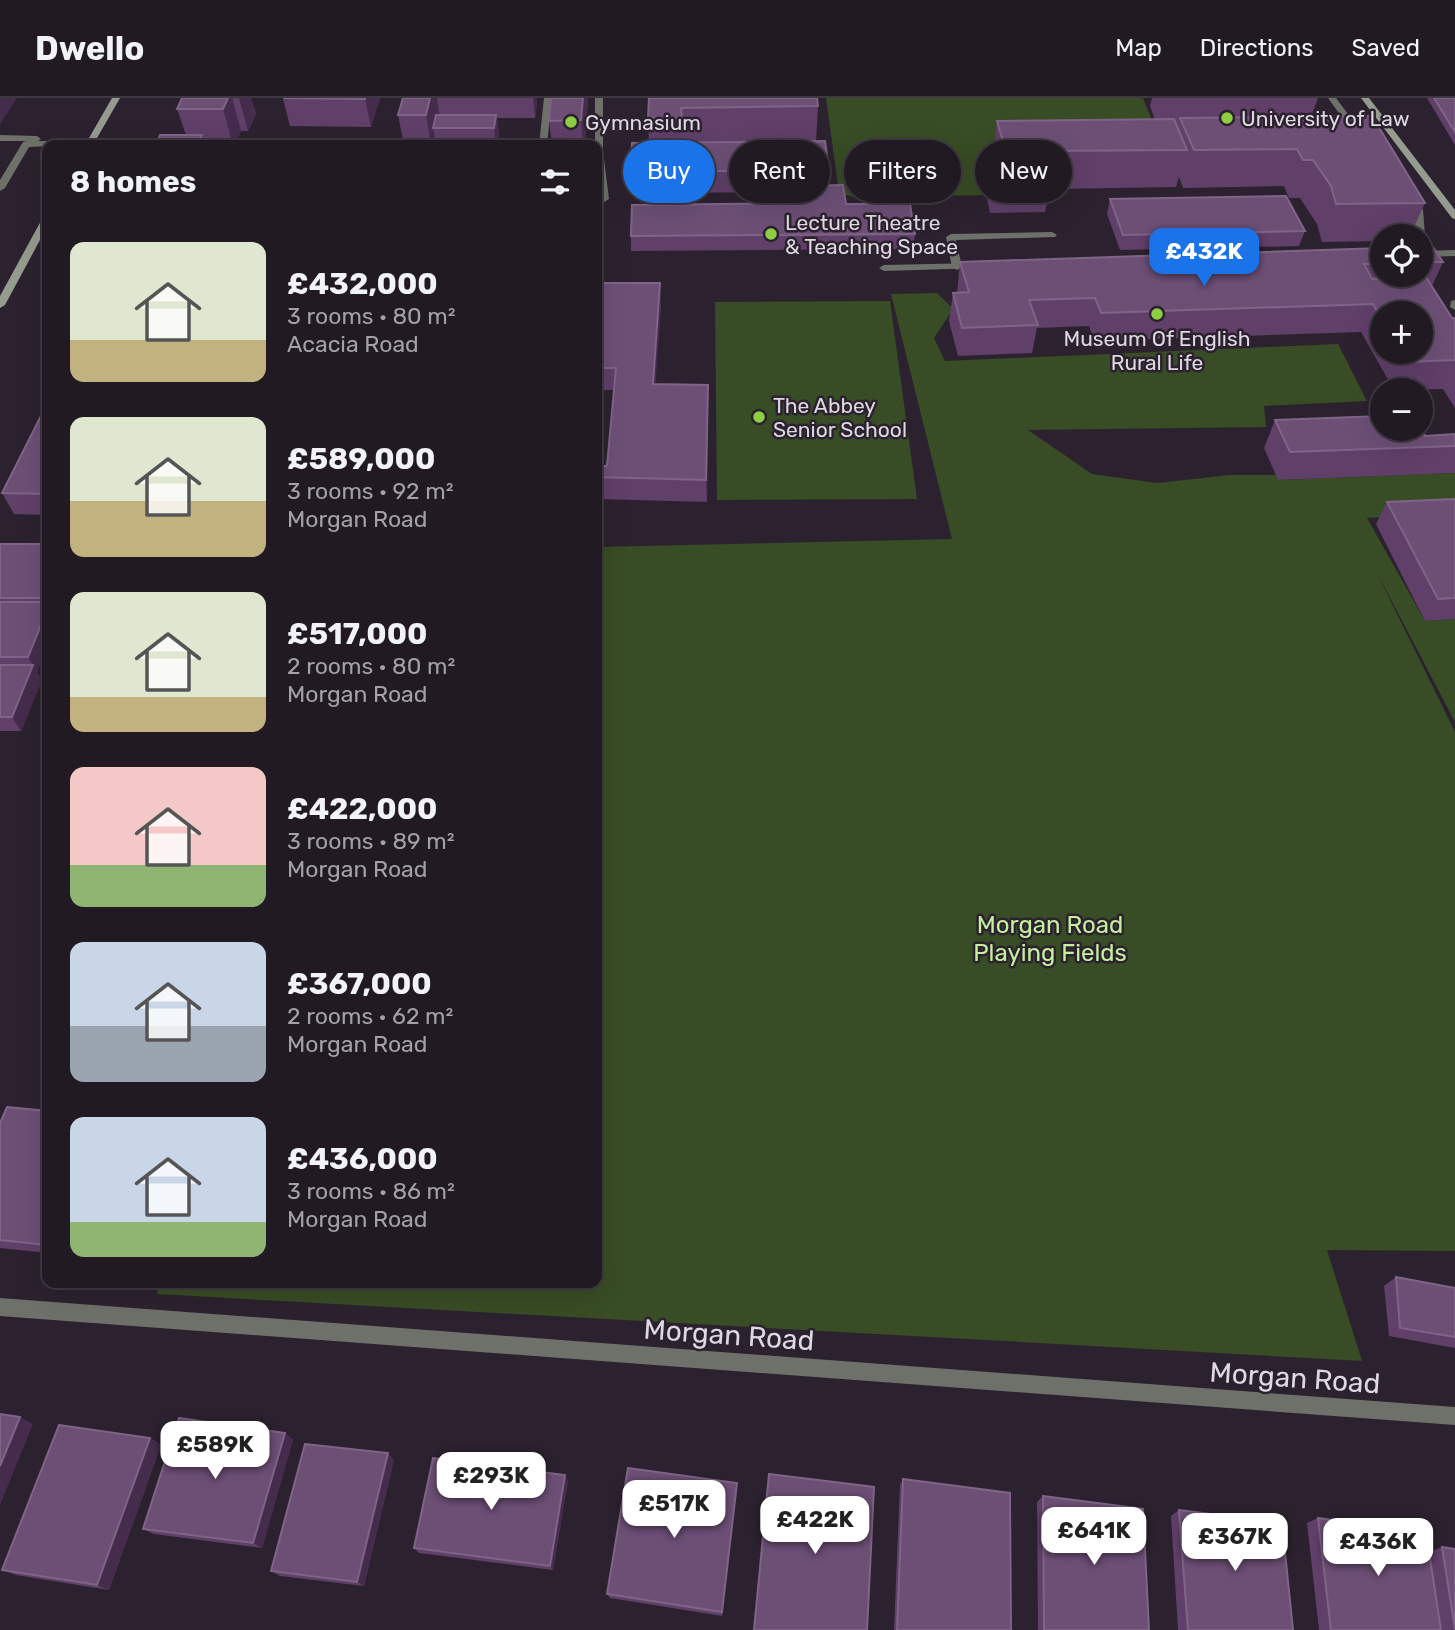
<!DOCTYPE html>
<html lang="en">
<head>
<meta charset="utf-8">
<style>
  body { margin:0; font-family:Rubik,sans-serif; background:#29232b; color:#f1f3f6; height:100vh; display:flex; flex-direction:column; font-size:26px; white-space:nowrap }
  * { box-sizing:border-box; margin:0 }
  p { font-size:23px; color:#a2a1a6 }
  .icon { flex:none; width:38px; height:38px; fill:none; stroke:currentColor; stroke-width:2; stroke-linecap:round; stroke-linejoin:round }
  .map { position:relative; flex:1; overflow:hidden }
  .sheet { position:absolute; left:42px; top:42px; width:560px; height:1148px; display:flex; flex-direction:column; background:#211a23; border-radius:14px; box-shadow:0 7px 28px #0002,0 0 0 2px #3e3841 }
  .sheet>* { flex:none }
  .hud { position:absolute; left:623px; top:42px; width:665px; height:63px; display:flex; gap:14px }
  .controls { position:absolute; left:1370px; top:126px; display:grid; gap:14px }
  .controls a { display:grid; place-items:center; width:63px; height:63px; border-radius:50%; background:#211a23; box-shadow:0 7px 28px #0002,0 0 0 2px #3e3841; font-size:35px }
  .price { position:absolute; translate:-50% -60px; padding:0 16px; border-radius:14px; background:#fff; color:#222; font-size:23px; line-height:46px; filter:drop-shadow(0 2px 4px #0008) }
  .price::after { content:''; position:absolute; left:50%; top:42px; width:21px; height:16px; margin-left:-10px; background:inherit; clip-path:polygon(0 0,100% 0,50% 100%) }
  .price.selected { background:#1a73e8; color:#fff }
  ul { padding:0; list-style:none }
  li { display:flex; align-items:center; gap:21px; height:175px; padding:0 28px }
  li span { display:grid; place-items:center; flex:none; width:196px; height:140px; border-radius:14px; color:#555 }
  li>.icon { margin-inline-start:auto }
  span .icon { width:84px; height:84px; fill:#fffc; stroke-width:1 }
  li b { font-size:30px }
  h2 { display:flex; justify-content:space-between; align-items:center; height:84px; padding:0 28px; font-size:30px }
  .tag { padding:0 24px; border-radius:32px; background:#211a23; box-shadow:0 7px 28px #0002,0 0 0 2px #3e3841; font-size:24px; line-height:63px }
  .tag.selected { background:#1a73e8; color:#fff }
  header { display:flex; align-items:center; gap:42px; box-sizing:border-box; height:98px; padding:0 35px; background:#211a23; border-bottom:2px solid #3e3841 }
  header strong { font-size:33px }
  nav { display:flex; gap:38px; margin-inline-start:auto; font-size:24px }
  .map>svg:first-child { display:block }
  .green { fill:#384c25 }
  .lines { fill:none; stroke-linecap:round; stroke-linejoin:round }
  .lane { fill:#6d7169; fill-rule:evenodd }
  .street { fill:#6d7169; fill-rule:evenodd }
  .secondary { fill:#959c8f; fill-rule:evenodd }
  .wall { fill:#603f69; fill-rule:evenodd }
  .shaded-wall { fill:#452c4c }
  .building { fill:#6d4f76; stroke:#7f6487; stroke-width:2 }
  .poi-dot { fill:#8ece43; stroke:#2c222f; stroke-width:2.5 }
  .labels { text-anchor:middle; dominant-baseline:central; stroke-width:5; stroke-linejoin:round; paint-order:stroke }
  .far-poi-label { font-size:21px; fill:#ded8e1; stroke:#2c222f; text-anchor:start }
  .park-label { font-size:24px; fill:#c5ef9e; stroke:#2c222f }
  .near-street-label { font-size:28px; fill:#ded8e1; stroke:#2c222f }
</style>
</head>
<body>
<header>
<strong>Dwello</strong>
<nav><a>Map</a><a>Directions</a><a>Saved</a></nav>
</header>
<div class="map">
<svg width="1455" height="1532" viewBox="0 0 1455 1532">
  <rect width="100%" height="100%" fill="#2c222f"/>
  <path class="green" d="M826,0H1143L1166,58L991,60L999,91L993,97L854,99L839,95Z
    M937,195L953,211L934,240L945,263L1338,246L1367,303L1264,308L1266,329L1028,332L1092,376L1157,385L1230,377H1276L1278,382L1455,375V415L1367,420L1425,523L1455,521V624L1375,471L1455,634V1153L1327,1152L1362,1263L157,1196L160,1185H597V449L952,441L891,196Z
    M890,203L917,401L717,402L715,204Z"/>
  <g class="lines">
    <path class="lane" d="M595,0H603V53L609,101L604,104L599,101L597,47H595Z
      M1328,0H1336L1359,31L1358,33H1352Z
      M0,37L37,38L41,41L38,43H90L94,46L29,49L5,90L0,93V82L23,44L27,43H0Z
      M1413,101L1416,102L1423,112L1425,138L1421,141V138H1415L1413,112L1408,104Z
      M1052,134L1057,137L1055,139L956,142L962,169L957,172L952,169L946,139L951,136Z
      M1455,202V212L1450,209L1451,203Z"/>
    <path class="street" d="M544,0H552L547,47H539Z
      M1455,152V158L1421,159V153Z
      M978,165L981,166V170L884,173L879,170L884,167Z
      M0,1200L1455,1309V1327L0,1218Z"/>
    <path class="secondary" d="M112,0H120L93,47H85Z
      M1361,0H1369L1455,112V121L1452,120Z
      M47,118V129L5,207L0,210V198L42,121Z"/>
  </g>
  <path class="wall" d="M182,0H251L256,16L248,33H241L234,47H156L186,37L177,11Z
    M380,0L371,29L290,28L283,1Z
    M403,0H537V5L535,20H497L500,47H436L435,41L434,47H404L398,17Z
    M588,0L585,47H552L549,23Z
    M649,0L818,8L816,43L829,72L828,87L846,106L915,136L913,151L631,153V138L801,105V94L632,95L630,74L649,45L648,20Z
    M1152,0H1318L1311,19L1425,105L1410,138H1382V143L1322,144L1317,126L1300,100H1289L1284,88L1183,90L1179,79L1176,89L1050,91L1045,114L990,115L987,100L997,23L1155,22L1150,8Z
    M1427,0H1455V47Z
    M1110,101L1305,133L1299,148L1120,152L1107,116Z
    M1421,149L1443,164L1432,188L1452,220H1455V310L1443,291L1394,292L1361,234L1094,243L1089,228L1037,230L1032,255L958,258L949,223L953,195H957L960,164L1382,150V177H1421ZM1382,215L1421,254H1382Z
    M597,185L661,207L655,286L708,287L707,404L597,401V368H607L614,292H597Z
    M47,306V417L14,416L2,395Z
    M1275,322L1425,338L1455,336V375L1278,382L1264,350Z
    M1455,401V521L1425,523L1376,426L1387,404Z
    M0,446H47V548L37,574L42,582L21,633H0Z
    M47,1013V1155L0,1150V1025Z
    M1396,1179L1455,1190V1250L1389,1238L1384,1188Z
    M150,1340L161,1347L109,1492L16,1477L2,1472Z
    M293,1341L262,1450L154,1436L143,1431Z
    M394,1362L364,1488L280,1478L271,1473Z
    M903,1381L1011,1532H894L900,1387Z
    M568,1383L553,1472L419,1455L414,1450Z
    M737,1385L722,1518L610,1500L607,1496Z
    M1043,1398L1149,1532H1038L1037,1404Z
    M1179,1412L1293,1532H1178L1171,1418Z
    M1318,1420L1429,1454L1442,1449L1455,1532H1319L1307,1425Z"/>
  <path class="shaded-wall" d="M0,0H17L0,26Z
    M228,0H232L241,33L234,47H233L223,11Z
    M239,0H251L256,16L248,33Z
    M365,0H380L371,29L365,1Z
    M430,0H437L440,20L433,30L435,41L434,47H431L426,17Z
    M533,0H537V5L535,20Z
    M583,0H588L585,47H583L581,22Z
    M496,17L500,47H496L494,30Z
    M202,37L205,47H198Z
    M660,185L661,207L654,308L653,286Z
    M708,287V309L707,404L706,382Z
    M47,512V548L37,574L28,559Z
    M33,567L42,582L21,633L12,619Z
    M20,1319L33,1326L0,1407V1368Z
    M285,1335L293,1341L262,1450L253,1445Z
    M150,1340L161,1347L109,1492L97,1487Z
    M388,1355L394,1362L364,1488L357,1484Z
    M565,1377L568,1383L553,1472L550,1468Z"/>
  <path class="building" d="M182,0H228L223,11H177Z
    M283,0H365V1Z
    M403,0H430L426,17H398Z
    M551,0H583L581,22L549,23Z
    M649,0H817L818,8L681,10L682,20H648Z
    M1434,0H1455V34Z
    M436,17H496L494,30H433Z
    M1372,18L1425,105L1336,106L1331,88L1313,62H1303L1297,51L1194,52L1180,20Z
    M1174,21L1187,52L1046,53L1053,77H996L993,63L1008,62L997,23Z
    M160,37H202L198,47H156Z
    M825,43L829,72L630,74L632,45Z
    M843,87L846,106H910L915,136L631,138L632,107L803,105L801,88Z
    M1286,98L1305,133L1123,137L1110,101Z
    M1421,149H1433L1443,164H1421Z
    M1382,150V166H1364L1372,181L1426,179L1452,220H1455V262L1407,264L1401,254H1421V215H1382V222L1373,206L1101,215L1095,200L1029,202L1038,227L962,230L953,195L969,194L960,164Z
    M597,185H660L653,286L708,287L706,382L597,379V368H607L616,270H597Z
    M47,306V396L2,395Z
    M1382,318V331L1421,330L1425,338L1455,336V348L1290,354L1275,322Z
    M1455,401V500L1438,501L1387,404Z
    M0,446H47V500H0Z
    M0,504H47V512L28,559H0Z
    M0,567H33L12,619H0Z
    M7,1009L47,1013V1144L46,1147L0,1142V1025Z
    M1396,1179L1455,1190V1239L1400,1230Z
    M0,1316L20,1319L0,1368Z
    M179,1320L285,1335L253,1445L143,1431Z
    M59,1327L150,1340L97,1487L2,1472Z
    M305,1346L388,1355L357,1484L271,1473Z
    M433,1360L565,1377L550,1468L414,1450Z
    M628,1370L737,1385L722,1514L607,1496Z
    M769,1376L874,1389L867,1532H754Z
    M903,1381L1010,1395L1011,1532H897Z
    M1043,1398L1143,1411L1149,1532H1044Z
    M1179,1412L1282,1425L1293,1532H1188Z
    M1318,1420L1426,1434L1441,1532H1331Z
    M1442,1449L1455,1451V1531Z"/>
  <g class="poi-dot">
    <circle cx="1227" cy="20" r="7"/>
    <circle cx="571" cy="24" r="7"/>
    <circle cx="771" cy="136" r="7"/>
    <circle cx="1157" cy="216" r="7"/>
    <circle cx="759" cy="319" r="7"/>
  </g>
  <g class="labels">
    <g class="far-poi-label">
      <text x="1241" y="20">University of Law</text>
      <text x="585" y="24">Gymnasium</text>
      <text x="785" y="124">Lecture Theatre<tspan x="785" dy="24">&amp; Teaching Space</tspan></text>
      <text x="1157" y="240" text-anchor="middle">Museum Of English<tspan x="1157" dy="24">Rural Life</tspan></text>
      <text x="773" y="307">The Abbey<tspan x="773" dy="24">Senior School</tspan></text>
    </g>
    <g class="park-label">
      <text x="1050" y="827">Morgan Road<tspan x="1050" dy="28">Playing Fields</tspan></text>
    </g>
    <g class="near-street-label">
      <text transform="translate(729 1237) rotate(4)">Morgan Road</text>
      <text transform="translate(1295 1280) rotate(4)">Morgan Road</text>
    </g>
  </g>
</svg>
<div class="controls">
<a><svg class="icon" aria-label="locate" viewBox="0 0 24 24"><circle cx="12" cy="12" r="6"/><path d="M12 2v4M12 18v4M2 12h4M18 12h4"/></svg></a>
<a>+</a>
<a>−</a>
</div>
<b class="price selected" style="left:1204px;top:190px">£432K</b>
<b class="price" style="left:215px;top:1383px">£589K</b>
<b class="price" style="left:491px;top:1414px">£293K</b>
<b class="price" style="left:674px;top:1442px">£517K</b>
<b class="price" style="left:815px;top:1458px">£422K</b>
<b class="price" style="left:1094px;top:1469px">£641K</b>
<b class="price" style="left:1235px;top:1475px">£367K</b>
<b class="price" style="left:1378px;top:1480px">£436K</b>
<div class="hud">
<a class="tag selected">Buy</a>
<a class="tag">Rent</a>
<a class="tag">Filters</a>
<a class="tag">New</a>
</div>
<section class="sheet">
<h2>8 homes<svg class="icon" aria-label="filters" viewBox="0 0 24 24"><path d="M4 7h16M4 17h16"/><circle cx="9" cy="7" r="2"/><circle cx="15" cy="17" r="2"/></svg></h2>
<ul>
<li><span style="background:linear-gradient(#dfe7d0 70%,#c2b280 0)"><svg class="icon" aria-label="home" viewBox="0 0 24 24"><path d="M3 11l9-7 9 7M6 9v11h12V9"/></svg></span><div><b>£432,000</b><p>3 rooms · 80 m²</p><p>Acacia Road</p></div></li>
<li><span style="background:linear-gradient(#dfe7d0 60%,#c2b280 0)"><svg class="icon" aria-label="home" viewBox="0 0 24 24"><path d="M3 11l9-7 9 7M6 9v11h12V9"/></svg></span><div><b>£589,000</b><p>3 rooms · 92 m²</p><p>Morgan Road</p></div></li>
<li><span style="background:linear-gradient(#dfe7d0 75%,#c2b280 0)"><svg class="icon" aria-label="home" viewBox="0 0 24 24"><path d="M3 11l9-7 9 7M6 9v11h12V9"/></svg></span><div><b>£517,000</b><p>2 rooms · 80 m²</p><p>Morgan Road</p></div></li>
<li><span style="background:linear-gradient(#f6c9c9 70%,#8fb573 0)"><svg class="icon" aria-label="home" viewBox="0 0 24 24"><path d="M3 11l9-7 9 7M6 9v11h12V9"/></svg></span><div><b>£422,000</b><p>3 rooms · 89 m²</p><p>Morgan Road</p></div></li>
<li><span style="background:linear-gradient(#c9d6e8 60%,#9aa5b1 0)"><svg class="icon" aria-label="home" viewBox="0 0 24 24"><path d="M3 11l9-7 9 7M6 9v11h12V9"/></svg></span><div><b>£367,000</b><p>2 rooms · 62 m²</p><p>Morgan Road</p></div></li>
<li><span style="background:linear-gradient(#c9d6e8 75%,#8fb573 0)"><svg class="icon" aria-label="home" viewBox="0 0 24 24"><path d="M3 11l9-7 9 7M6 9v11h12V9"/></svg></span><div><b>£436,000</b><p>3 rooms · 86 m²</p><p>Morgan Road</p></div></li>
</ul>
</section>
</div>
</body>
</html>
